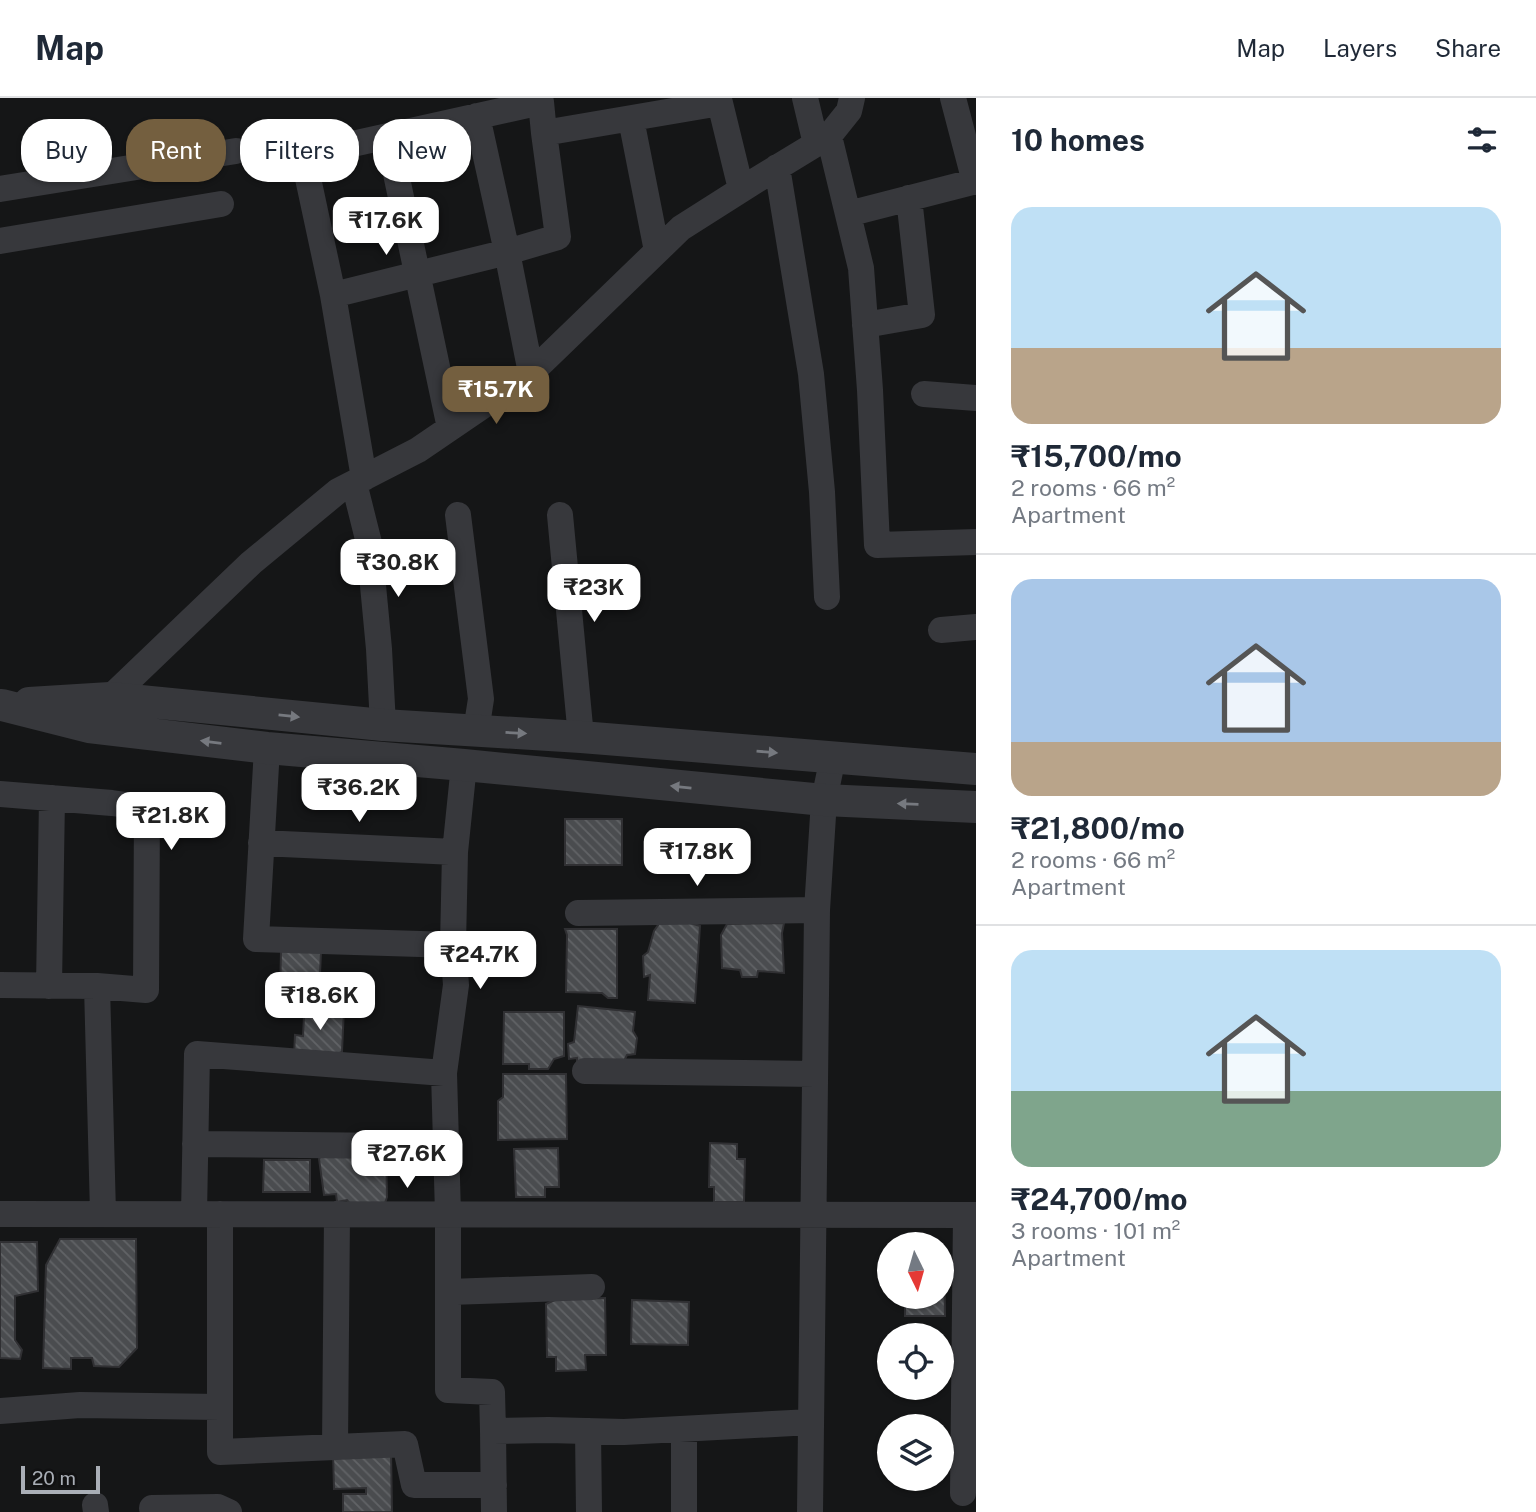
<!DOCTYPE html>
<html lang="en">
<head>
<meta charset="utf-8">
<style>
  body { margin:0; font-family:"Public Sans",sans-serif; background:#f2f2f3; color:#1f2937; height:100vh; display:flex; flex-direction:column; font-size:26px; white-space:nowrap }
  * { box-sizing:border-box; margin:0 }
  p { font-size:23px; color:#747a83 }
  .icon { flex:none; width:38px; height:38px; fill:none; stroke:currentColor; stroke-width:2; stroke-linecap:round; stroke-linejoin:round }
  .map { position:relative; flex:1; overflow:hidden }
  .sheet { display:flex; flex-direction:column; background:#fff; width:560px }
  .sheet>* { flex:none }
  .hud { position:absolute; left:21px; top:21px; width:665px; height:63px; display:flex; gap:14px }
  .needle { width:46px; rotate:175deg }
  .tools { position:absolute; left:877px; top:1134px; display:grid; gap:14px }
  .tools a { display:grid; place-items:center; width:77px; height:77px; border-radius:50%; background:#fff; box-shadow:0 2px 5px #0004; font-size:35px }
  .scale { position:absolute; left:21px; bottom:18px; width:79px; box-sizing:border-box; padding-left:7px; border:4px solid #a9aeb6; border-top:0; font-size:19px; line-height:24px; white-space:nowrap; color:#a9aeb6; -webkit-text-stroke:5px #111112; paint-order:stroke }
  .price { position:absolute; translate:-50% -60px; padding:0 16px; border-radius:14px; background:#fff; color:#222; font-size:23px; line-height:46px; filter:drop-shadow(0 2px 4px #0008) }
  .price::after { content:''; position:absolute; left:50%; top:42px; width:21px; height:16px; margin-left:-10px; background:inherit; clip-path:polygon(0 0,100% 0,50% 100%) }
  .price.selected { background:#745f3f; color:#fff }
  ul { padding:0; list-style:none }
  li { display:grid; align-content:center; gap:14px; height:371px; padding:0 35px }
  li+li { border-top:2px solid #e0e1e3 }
  li span { display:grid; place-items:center; height:217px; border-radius:21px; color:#555 }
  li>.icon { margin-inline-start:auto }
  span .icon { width:126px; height:126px; fill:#fffc; stroke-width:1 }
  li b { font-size:30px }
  h2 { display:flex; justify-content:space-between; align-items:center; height:84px; padding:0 35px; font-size:30px }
  .chip { padding:0 24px; border-radius:28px; background:#fff; box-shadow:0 2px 5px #0004; font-size:24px; line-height:63px }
  .chip.selected { background:#745f3f; color:#fff }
  header { display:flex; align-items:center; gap:42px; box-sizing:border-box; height:98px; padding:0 35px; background:#fff; border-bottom:2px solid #e0e1e3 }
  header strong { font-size:33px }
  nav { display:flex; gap:38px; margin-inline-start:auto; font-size:24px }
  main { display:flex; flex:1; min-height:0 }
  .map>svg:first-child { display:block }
  .building { fill:url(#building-back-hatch); stroke:#303033; stroke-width:2 }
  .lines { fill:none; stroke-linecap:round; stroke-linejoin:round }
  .minor { stroke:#37383c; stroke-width:26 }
  .tertiary { stroke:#37383c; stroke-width:32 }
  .oneway { fill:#76797f }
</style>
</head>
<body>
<header>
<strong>Map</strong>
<nav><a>Map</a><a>Layers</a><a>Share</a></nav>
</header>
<main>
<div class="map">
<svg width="976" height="1414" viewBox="0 0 976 1414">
  <defs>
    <pattern id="building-back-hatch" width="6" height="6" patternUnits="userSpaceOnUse" patternTransform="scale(1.75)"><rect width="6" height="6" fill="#4a4c4f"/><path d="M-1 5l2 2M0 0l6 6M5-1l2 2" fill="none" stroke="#616366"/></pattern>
  </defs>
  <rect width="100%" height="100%" fill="#151617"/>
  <path class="building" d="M565,721H622V767H565Z
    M665,817L700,828L695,905L648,902L650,877L644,879L643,858L648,854L654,833Z
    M784,825L782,835L784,875L758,873L757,879H742L740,872L722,870L721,837L727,826Z
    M565,831H617V900H608L602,895L566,894L567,837Z
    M281,852L321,853L319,900L280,899Z
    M293,908L344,910L342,954L329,959L294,958L295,937L303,938L304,918H292Z
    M578,908L635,914L633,933L637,940L635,956L627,957L622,967L577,970V960L569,961L568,946L574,944Z
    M504,914H564V958L554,961L548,971H529V966H503Z
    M503,976H566L567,1041L498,1042V1003L503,999Z
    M710,1045L737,1046V1061H745L744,1104H714V1089H709Z
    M558,1050L559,1089H545V1099H516L514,1051Z
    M386,1052L387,1099L384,1108H352L347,1102L337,1104L336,1096L324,1097L319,1061L323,1054Z
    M264,1062H310V1094H263Z
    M60,1141H136L137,1250L119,1269L94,1268L92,1260H71V1271L43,1270L46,1167Z
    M0,1144H37L38,1193L15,1198V1242L22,1252L20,1261L0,1260Z
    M942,1151H944L945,1218H905V1199H942Z
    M605,1200L606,1257H585L586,1272L556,1273V1259H547L546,1206L557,1201Z
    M632,1202L689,1204L688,1247L631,1246Z
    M391,1352L392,1414H343V1396H366V1390L334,1391L333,1354Z"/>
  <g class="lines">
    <path class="minor" d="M805,0L816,46
      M953,0L975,84
      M477,18L507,154L558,139L544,35L720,5L741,91
      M631,21L657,153
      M388,38L450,330
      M829,38L861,170L870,292L877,447L976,444
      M777,69L811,276L822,394L827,499
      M0,91L236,53
      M848,116L976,83
      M0,143L221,106
      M333,197L303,57L541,4L544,35
      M865,227L922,217L909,100
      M924,296L976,300
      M364,380L333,197L507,154L531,275
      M354,385L369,445L379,551L383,627
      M458,417L481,601L476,633
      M560,417L581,639
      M941,532L976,529
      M102,611L110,600L251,465L338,393L418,352L531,275L681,130L755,83L829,38L849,13L852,0
      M267,650L256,841L453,847
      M464,667L455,754L453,847L456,887L444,975L448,1116V1292L492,1294L493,1333
      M0,696L112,705L147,710L146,892L97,888
      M261,745L455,754
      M578,815L817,812
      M0,887L97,888L103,1115
      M49,888L52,700
      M585,973L815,976
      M195,1046L396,1048
      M0,1116L976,1117
      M194,1116L197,956L444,975
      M220,1116V1354L405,1346L414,1387H494
      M449,1194L592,1189
      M0,1313L80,1307L220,1309
      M588,1333L589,1414
      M335,1349L337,1116
      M963,1395L966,1117
      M95,1407L96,1414
      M152,1410L218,1409L229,1414
      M494,1414L493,1333L548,1332L624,1334L811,1324
      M684,1414V1331
      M810,1414L817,812L824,702L833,659"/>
    <path class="tertiary" d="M29,605L110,600L383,627L581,639L976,671
      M2,607L89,629L267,650L464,667L824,702L976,709"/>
  </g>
  <defs><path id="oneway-solid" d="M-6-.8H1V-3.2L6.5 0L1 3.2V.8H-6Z" transform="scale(1.75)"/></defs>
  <g class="oneway">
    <use href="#oneway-solid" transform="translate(289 618) rotate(6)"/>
    <use href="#oneway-solid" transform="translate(516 635) rotate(3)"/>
    <use href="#oneway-solid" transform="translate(211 644) rotate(-173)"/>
    <use href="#oneway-solid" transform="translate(767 654) rotate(5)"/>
    <use href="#oneway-solid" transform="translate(681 689) rotate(-174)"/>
    <use href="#oneway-solid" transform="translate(908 706) rotate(-178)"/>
  </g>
</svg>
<div class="tools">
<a><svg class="needle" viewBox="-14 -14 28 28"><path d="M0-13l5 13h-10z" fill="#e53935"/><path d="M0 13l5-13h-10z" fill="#747a83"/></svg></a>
<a><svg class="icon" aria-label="locate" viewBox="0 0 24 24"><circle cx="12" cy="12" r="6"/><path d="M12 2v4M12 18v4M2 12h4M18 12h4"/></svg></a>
<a><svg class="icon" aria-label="layers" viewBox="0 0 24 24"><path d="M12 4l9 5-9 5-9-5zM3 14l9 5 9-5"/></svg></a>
</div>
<div class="scale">20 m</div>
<b class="price" style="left:386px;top:159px">₹17.6K</b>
<b class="price selected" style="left:496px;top:328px">₹15.7K</b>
<b class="price" style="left:398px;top:501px">₹30.8K</b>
<b class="price" style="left:594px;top:526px">₹23K</b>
<b class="price" style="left:359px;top:726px">₹36.2K</b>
<b class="price" style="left:171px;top:754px">₹21.8K</b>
<b class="price" style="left:697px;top:790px">₹17.8K</b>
<b class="price" style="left:480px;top:893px">₹24.7K</b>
<b class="price" style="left:320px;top:934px">₹18.6K</b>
<b class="price" style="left:407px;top:1092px">₹27.6K</b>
<div class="hud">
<a class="chip">Buy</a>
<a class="chip selected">Rent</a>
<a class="chip">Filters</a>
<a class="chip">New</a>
</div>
</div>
<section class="sheet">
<h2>10 homes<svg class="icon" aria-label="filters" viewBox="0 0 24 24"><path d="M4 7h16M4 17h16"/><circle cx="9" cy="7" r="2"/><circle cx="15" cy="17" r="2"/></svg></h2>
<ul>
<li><span style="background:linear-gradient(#bfe0f5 65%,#b9a48a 0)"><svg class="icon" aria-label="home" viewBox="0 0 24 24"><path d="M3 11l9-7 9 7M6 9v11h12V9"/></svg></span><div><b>₹15,700/mo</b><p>2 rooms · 66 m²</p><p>Apartment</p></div></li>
<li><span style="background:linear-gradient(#a9c7e8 75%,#b9a48a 0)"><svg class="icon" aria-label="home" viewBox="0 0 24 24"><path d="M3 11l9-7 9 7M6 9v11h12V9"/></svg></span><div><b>₹21,800/mo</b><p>2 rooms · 66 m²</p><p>Apartment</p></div></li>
<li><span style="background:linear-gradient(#bfe0f5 65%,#7fa58c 0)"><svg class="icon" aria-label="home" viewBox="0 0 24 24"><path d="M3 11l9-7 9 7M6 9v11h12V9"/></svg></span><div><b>₹24,700/mo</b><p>3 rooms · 101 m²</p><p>Apartment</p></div></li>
</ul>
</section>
</main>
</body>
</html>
